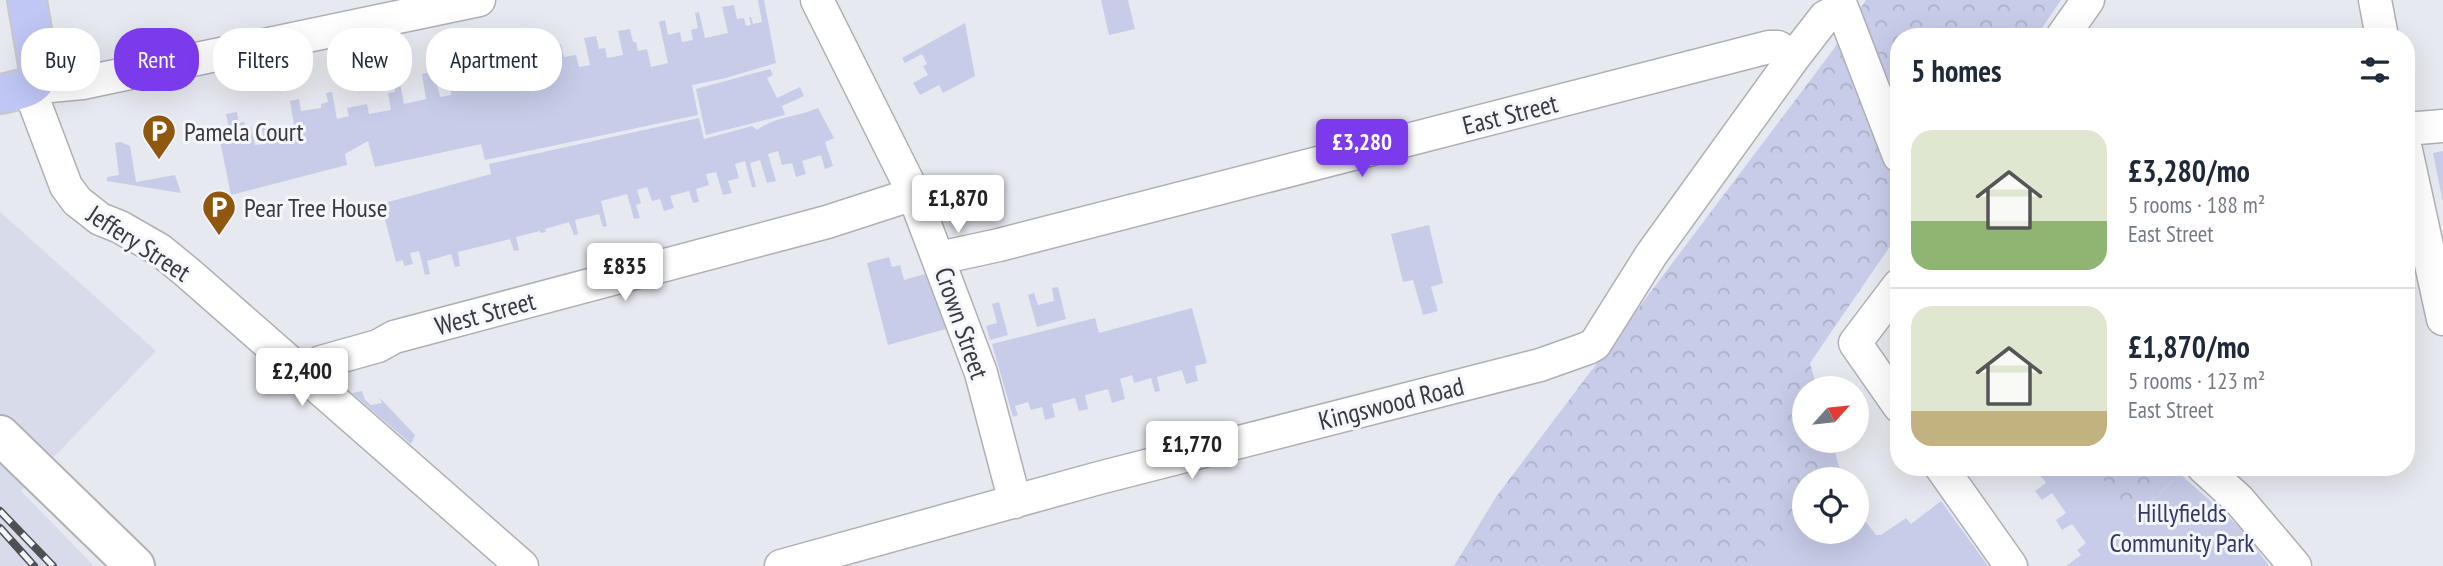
<!DOCTYPE html>
<html lang="en">
<head>
<meta charset="utf-8">
<style>
  body { margin:0; font-family:"PT Sans Narrow",sans-serif; background:#f2f2f3; color:#1f2937; height:100vh; display:flex; flex-direction:column; font-size:26px; white-space:nowrap }
  * { box-sizing:border-box; margin:0 }
  p { font-size:23px; color:#747a83 }
  .icon { flex:none; width:38px; height:38px; fill:none; stroke:currentColor; stroke-width:2; stroke-linecap:round; stroke-linejoin:round }
  .map { position:relative; flex:1; overflow:hidden }
  .panel { position:absolute; left:1890px; top:28px; width:525px; height:448px; display:flex; flex-direction:column; background:#fff; border-radius:28px; box-shadow:0 7px 28px #0002 }
  .panel>* { flex:none }
  .hud { position:absolute; left:21px; top:28px; width:665px; height:63px; display:flex; gap:14px }
  .needle { width:46px; rotate:63deg }
  .controls { position:absolute; left:1792px; top:376px; display:grid; gap:14px }
  .controls a { display:grid; place-items:center; width:77px; height:77px; border-radius:50%; background:#fff; box-shadow:0 7px 28px #0002; font-size:35px }
  .price { position:absolute; translate:-50% -60px; padding:0 16px; border-radius:7px; background:#fff; color:#222; font-size:23px; line-height:46px; filter:drop-shadow(0 2px 4px #0008) }
  .price::after { content:''; position:absolute; left:50%; top:42px; width:21px; height:16px; margin-left:-10px; background:inherit; clip-path:polygon(0 0,100% 0,50% 100%) }
  .price.active { background:#7c3aed; color:#fff }
  ul { padding:0; list-style:none }
  li { display:flex; align-items:center; gap:21px; height:175px; padding:0 21px }
  li+li { border-top:2px solid #e0e1e3 }
  li span { display:grid; place-items:center; flex:none; width:196px; height:140px; border-radius:21px; color:#555 }
  li>.icon { margin-inline-start:auto }
  span .icon { width:84px; height:84px; fill:#fffc; stroke-width:1 }
  li b { font-size:30px }
  h2 { display:flex; justify-content:space-between; align-items:center; height:84px; padding:0 21px; font-size:30px }
  .chip { padding:0 24px; border-radius:28px; background:#fff; box-shadow:0 7px 28px #0002; font-size:24px; line-height:63px }
  .chip.active { background:#7c3aed; color:#fff }
  .map>svg:first-child { display:block }
  .built { fill:#d8dbe9 }
  .green { fill:#c7cce8 }
  .forest { fill:url(#forest-crowns) }
  .lines { fill:none; stroke-linecap:round; stroke-linejoin:round }
  .minor-casing { stroke:#aeb0b6; stroke-width:35 }
  .tertiary-casing { stroke:#aeb0b6; stroke-width:42 }
  .primary-casing { stroke:#c8c8c9; stroke-width:42 }
  .minor { stroke:#fff; stroke-width:32 }
  .tertiary { stroke:#fff; stroke-width:38 }
  .primary { stroke:#c0c7f5; stroke-width:38 }
  .rail-casing { stroke:#4f5053; stroke-width:8 }
  .rail { stroke:#f4f6fd; stroke-width:5; stroke-dasharray:16; stroke-linecap:butt }
  .labels { text-anchor:middle; dominant-baseline:central; stroke-width:6; stroke-linejoin:round; paint-order:stroke }
  .street-label { font-size:26px; fill:#3a3a3d; stroke:#f4f6fd }
  .poi-label { font-size:26px; fill:#3a3a3d; stroke:#f4f6fd; text-anchor:start }
  .park-label { font-size:26px; fill:#343964; stroke:#f4f6fd }
</style>
</head>
<body>
<div class="map">
<svg width="2443" height="566" viewBox="0 0 2443 566">
  <defs>
    <pattern id="forest-crowns" width="20" height="18" patternUnits="userSpaceOnUse" patternTransform="scale(1.75)"><rect width="20" height="18" fill="#c7cce8"/><path d="M2 6a3 3 0 1 1 6 0M12 15a3 3 0 1 1 6 0" fill="none" stroke="#acb0c8"/></pattern>
  </defs>
  <rect width="100%" height="100%" fill="#e7e9f0"/>
  <path class="built" d="M0,212L156,351L21,491L94,566H0Z"/>
  <path class="green" d="M758,0H764L776,63L726,78L692,85L698,115L485,160L481,144L375,167L368,141L345,154L347,165L231,195L220,141L231,138L226,114L237,112L239,123L244,122L246,127H251L255,145L265,144L261,124L265,123L267,129L294,125L290,101L299,99L301,111L321,108V104L328,102L326,93L332,92L337,119L349,116L347,108L367,104L369,114L391,110L388,93L395,92L393,79L399,78L404,104L426,99L422,74L434,71L440,97L451,95V90L461,87L457,66L465,64L468,78L496,68L499,82L508,80L506,71L512,69V66L515,65L512,53L526,50L529,65L540,63L543,71L547,70L545,61L552,60L549,47L561,44L564,57L576,55L579,67L590,65L584,38L596,36L599,49L605,48L607,58L623,55L618,31L630,29L633,42H636L638,51L647,49L651,67L668,63L659,22L665,20L668,35L680,32L682,42L693,40L691,30L698,28L695,13L699,12L705,38L728,33L722,7L734,5L737,19L744,18L746,26L751,25L749,17H751L753,24L762,22Z
    M1101,0H1128L1135,29L1109,35Z
    M965,23L975,76L943,93L939,85L920,95L913,83L928,75L923,66L927,64L922,54L905,63L902,58Z
    M770,69L773,75L767,78L777,98L800,87L804,96L782,106L785,115L706,135L696,89Z
    M818,108L834,138L825,142L833,166L825,169L821,155L802,161L806,174L796,177L792,163L782,165L778,151L768,154L776,181L767,183L760,160L750,163L756,187H752L745,161L735,164L739,178L728,181L732,193L723,195L716,172L706,174L709,185L696,189L699,202L693,203L689,191L670,196L674,208L664,211L660,199L652,201L647,187L637,190L641,203L636,205L640,218L634,219L627,194L601,201L607,226L603,227L599,214L575,220L578,234L574,235L569,222L545,229L546,232L541,233L540,231L516,237L519,250L514,251L510,239L458,252L460,266L455,267L451,254L427,261L430,274L425,275L419,251L410,253L413,264L404,266L403,260L396,262L381,204L491,174L489,164L699,118L704,139L752,126L757,130C772,118 799,116 818,108Z
    M121,142L130,146L136,182L175,175L181,193L107,181V177L119,175L115,143Z
    M2443,151V203L2433,153Z
    M1429,225L1443,283L1431,287L1438,311L1423,315L1413,280L1403,282L1391,234Z
    M889,257L892,267L900,265L904,280L925,274L946,329L888,345L867,263Z
    M1058,287L1066,319L1037,327L1028,295L1034,293L1038,305L1054,301L1052,288Z
    M999,302L1008,335L990,340L986,326L997,323L992,304Z
    M1192,308L1207,363L1195,366L1198,381L1186,384L1182,370L1157,377L1160,391L1155,392L1151,378L1134,383L1132,375L1120,379L1125,399L1112,403L1108,389L1085,395L1088,409L1079,411L1075,398L1052,404L1055,417L1045,420L1042,407L1031,410L1028,402L1015,406L1018,415L1013,417L992,344L1095,318L1099,333Z
    M362,391L365,400L371,405L382,403L379,397L415,435L411,444L352,393Z
    M1804,441H1827L1845,479L1804,480V532H1857V508L1861,516L1876,535H1881L1906,518L1911,524L1941,501L1988,566H1710Z
    M2034,467H2094L2133,518L2180,474L2243,530L2269,566H2066L2081,555L2077,550L2086,543L2072,524L2062,530L2056,520L2066,513L2052,493L2042,500L2035,491L2046,483Z"/>
  <path class="forest" d="M1866,0H2061L2036,37H1899V233L1810,363L1817,388H1804V441H1832L1839,467L1830,479L1804,480V515L1765,566H1454L1496,497L1833,50Z
    M2094,467H2168L2180,474L2132,518Z"/>
  <g class="lines">
    <g class="minor-casing">
      <path id="minor" d="M479,0L82,83L29,88L66,186L77,201L100,219L120,227L160,250L188,273L522,566
        M817,0L912,190L981,373L1015,502
        M1839,0L1899,156
        M2375,0L2382,37
        M2062,37L2088,0
        M2406,129L2443,126
        M2406,150L2443,319
        M939,258L999,245L1769,47H1778L1794,57
        M1899,285L1855,343L1899,406
        M306,376L321,362L378,346L394,337L827,222L898,199L913,192
        M1941,467L2011,566
        M2203,467L2239,500L2295,566
        M781,566L1099,478L1540,365L1588,348L1595,344L1651,255L1794,57L1825,17L1842,8"/>
    </g>
    <g class="tertiary-casing">
      <path id="tertiary" d="M0,435L135,566"/>
    </g>
    <g class="primary-casing">
      <path id="primary" d="M0,94C17,90 35,90 39,71L27,0"/>
    </g>
    <use href="#minor" class="minor"/>
    <use href="#tertiary" class="tertiary"/>
    <use href="#primary" class="primary"/>
    <g class="rail-casing">
      <path id="rail" d="M0,511L53,566
        M0,528L34,566"/>
    </g>
    <use href="#rail" class="rail"/>
  </g>
  <defs>
    <g id="parking-pin" transform="scale(1.75)"><path d="M0 17L-7.5 6A9.5 9.5 0 1 1 7.5 6Z" fill="#90580f" stroke="#f4f6fd"/><path d="M-3.5-5.5H1a3.5 3.5 0 0 1 0 7H-1V5.5H-3.5ZM-1-3.4V-.6H.8a1.4 1.4 0 0 0 0-2.8Z" fill="#fff"/></g>
  </defs>
  <g fill-rule="evenodd">
    <use href="#parking-pin" x="159" y="131"/>
    <use href="#parking-pin" x="219" y="207"/>
  </g>
  <g class="labels">
    <g class="street-label">
      <text transform="translate(1510 114) rotate(-14)">East Street</text>
      <text transform="translate(139 243) rotate(33)">Jeffery Street</text>
      <text transform="translate(485 313) rotate(-15)">West Street</text>
      <text transform="translate(962 323) rotate(71)">Crown Street</text>
      <text transform="translate(1391 403) rotate(-14)">Kingswood Road</text>
    </g>
    <g class="poi-label">
      <text x="184" y="131">Pamela Court</text>
      <text x="244" y="207">Pear Tree House</text>
    </g>
    <g class="park-label">
      <text x="2182" y="512">Hillyfields<tspan x="2182" dy="30">Community Park</tspan></text>
    </g>
  </g>
</svg>
<div class="controls">
<a><svg class="needle" viewBox="-14 -14 28 28"><path d="M0-13l5 13h-10z" fill="#e53935"/><path d="M0 13l5-13h-10z" fill="#747a83"/></svg></a>
<a><svg class="icon" aria-label="locate" viewBox="0 0 24 24"><circle cx="12" cy="12" r="6"/><path d="M12 2v4M12 18v4M2 12h4M18 12h4"/></svg></a>
</div>
<b class="price active" style="left:1362px;top:179px">£3,280</b>
<b class="price" style="left:958px;top:235px">£1,870</b>
<b class="price" style="left:625px;top:303px">£835</b>
<b class="price" style="left:302px;top:408px">£2,400</b>
<b class="price" style="left:1192px;top:481px">£1,770</b>
<div class="hud">
<a class="chip">Buy</a>
<a class="chip active">Rent</a>
<a class="chip">Filters</a>
<a class="chip">New</a>
<a class="chip">Apartment</a>
</div>
<section class="panel">
<h2>5 homes<svg class="icon" aria-label="filters" viewBox="0 0 24 24"><path d="M4 7h16M4 17h16"/><circle cx="9" cy="7" r="2"/><circle cx="15" cy="17" r="2"/></svg></h2>
<ul>
<li><span style="background:linear-gradient(#dfe7d0 65%,#8fb573 0)"><svg class="icon" aria-label="home" viewBox="0 0 24 24"><path d="M3 11l9-7 9 7M6 9v11h12V9"/></svg></span><div><b>£3,280/mo</b><p>5 rooms · 188 m²</p><p>East Street</p></div></li>
<li><span style="background:linear-gradient(#dfe7d0 75%,#c2b280 0)"><svg class="icon" aria-label="home" viewBox="0 0 24 24"><path d="M3 11l9-7 9 7M6 9v11h12V9"/></svg></span><div><b>£1,870/mo</b><p>5 rooms · 123 m²</p><p>East Street</p></div></li>
</ul>
</section>
</div>
</body>
</html>
